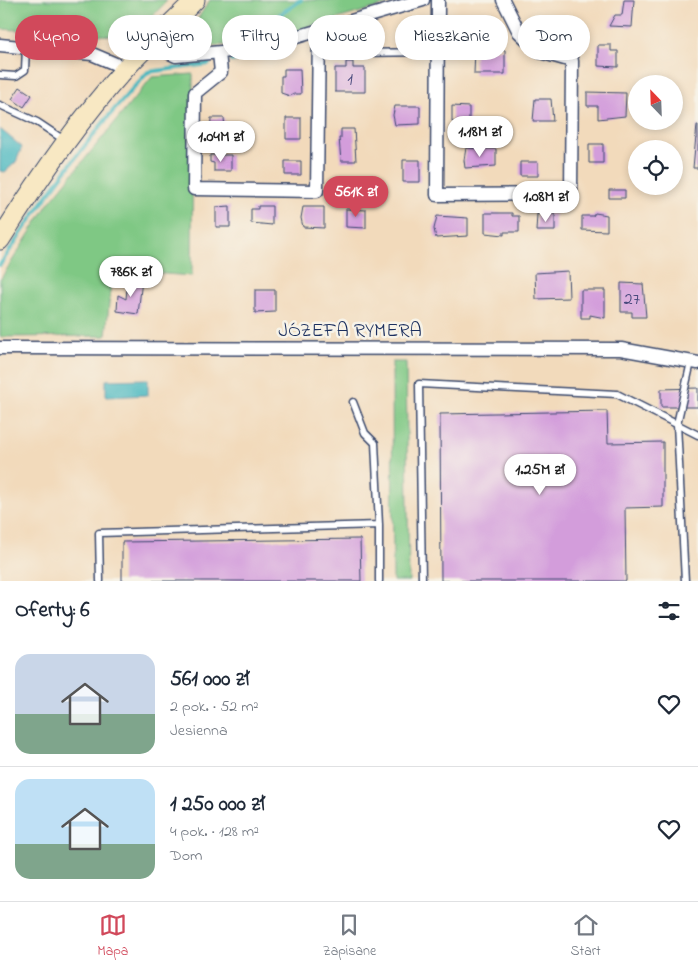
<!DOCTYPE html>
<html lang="pl">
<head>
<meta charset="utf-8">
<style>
  body { margin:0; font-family:"Indie Flower",sans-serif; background:#f2f2f3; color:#1f2937; height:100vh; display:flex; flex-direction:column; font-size:19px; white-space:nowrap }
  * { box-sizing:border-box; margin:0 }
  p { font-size:16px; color:#747a83 }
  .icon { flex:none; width:28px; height:28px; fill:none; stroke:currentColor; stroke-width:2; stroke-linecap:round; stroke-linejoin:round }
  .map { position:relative; height:581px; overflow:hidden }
  .details { display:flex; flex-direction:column; background:#fff; flex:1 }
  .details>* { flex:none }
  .guide { position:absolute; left:15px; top:15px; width:669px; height:45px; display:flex; gap:10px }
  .needle { width:32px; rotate:337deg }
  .fabs { position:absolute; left:628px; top:75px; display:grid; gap:10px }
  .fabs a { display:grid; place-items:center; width:55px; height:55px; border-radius:50%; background:#fff; box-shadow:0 2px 8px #0003; font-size:25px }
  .price { position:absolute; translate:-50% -42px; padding:0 11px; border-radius:18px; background:#fff; color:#222; font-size:16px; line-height:32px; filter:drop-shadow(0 1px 2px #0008) }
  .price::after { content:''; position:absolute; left:50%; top:30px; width:15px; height:11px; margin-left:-8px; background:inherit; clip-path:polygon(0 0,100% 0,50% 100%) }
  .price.selected { background:#d1495b; color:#fff }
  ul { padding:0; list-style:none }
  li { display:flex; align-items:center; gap:15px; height:125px; padding:0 15px }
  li+li { border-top:1px solid #e0e1e3 }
  li span { display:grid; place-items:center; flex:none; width:140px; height:100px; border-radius:15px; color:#555 }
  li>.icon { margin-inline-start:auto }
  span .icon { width:60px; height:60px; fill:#fffc; stroke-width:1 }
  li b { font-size:21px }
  h2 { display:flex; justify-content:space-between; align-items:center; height:60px; padding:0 15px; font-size:21px }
  .pill { padding:0 18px; border-radius:22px; background:#fff; box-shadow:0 2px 8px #0003; font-size:18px; line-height:45px }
  .pill.selected { background:#d1495b; color:#fff }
  .dock { display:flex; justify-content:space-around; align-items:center; height:70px; border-top:1px solid #e0e1e3; background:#fff; font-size:14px; color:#747a83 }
  .dock a { display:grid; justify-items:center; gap:2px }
  .dock .selected { color:#d1495b }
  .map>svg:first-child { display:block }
  .green { fill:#7fc884; stroke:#4d7c71 }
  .water { fill:#49b8c0; stroke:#32748f }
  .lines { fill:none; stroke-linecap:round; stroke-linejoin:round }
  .stream { stroke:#49b8c0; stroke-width:4 }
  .building { fill:#d39ddb }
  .lane-casing { stroke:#3b496c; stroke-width:9 }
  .street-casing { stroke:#3b496c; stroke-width:15 }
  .secondary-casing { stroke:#3b496c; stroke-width:21 }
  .lane { stroke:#fff; stroke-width:6 }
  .street { stroke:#fff; stroke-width:12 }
  .secondary { stroke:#f8e8c3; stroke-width:19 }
  .labels { text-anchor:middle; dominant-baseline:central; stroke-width:5; stroke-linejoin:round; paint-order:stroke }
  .number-label { font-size:18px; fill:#494a7d }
  .street-label { font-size:20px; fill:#1b2f5e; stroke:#f7f3e8 }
</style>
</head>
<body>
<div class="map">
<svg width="698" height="581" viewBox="0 0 698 581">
  <rect width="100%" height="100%" fill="#f7f3e8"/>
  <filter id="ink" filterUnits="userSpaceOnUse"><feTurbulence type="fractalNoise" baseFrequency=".02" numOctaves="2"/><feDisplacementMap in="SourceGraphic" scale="10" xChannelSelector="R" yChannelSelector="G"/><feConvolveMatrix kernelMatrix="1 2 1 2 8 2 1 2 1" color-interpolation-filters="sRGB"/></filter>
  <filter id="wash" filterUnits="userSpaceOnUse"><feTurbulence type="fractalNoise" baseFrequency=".0096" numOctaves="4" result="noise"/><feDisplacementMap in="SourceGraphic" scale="20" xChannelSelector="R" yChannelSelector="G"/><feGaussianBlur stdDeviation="1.12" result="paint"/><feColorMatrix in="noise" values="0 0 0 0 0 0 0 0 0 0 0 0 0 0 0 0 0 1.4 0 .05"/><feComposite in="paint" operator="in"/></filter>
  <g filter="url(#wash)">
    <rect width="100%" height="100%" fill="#f2dabb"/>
    <path class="green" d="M0,0H168L132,37L0,29Z
      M210,0H402L254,43L197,47L183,41Z
      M193,74L192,276L112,270L106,336L0,337V280L48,204L152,77Z
      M392,362H406L409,581H393Z"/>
    <path class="water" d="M0,129L22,147L16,162L5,172L0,171Z
      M148,379V395L106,397V380Z"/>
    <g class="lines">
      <path class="stream" d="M258,37L259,29L301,0
        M231,61L254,57
        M0,265C45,196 92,131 148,72L209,64"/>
    </g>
    <g id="blocks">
      <path class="building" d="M624,0H634L632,27L609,26L615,15H622Z
        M136,19L141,26L131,34L125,27Z
        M486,44H493V49L505,50V74H474L475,49H486Z
        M598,45H611V51H618V67L598,66Z
        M346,62H353V68H365V92H335V68H346Z
        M284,69H300L301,94H294L290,96L281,93V76H284Z
        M20,87L32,95L24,107L12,99Z
        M587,92L626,93L625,116L598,119V106H587Z
        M535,99H551L553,121H533Z
        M395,106H420V124L395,125L393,115Z
        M452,106L469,107V122H452Z
        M211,118H224L226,139H210Z
        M286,118H301V139H286Z
        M697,125H698V168H693Z
        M341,129H354L356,161H341L339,138H341Z
        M589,144H603V163H589Z
        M466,148L496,149V166L465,168L464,160Z
        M210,155H231V171H214V163L210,162Z
        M403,160H420V182H403Z
        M285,161H301V175H285Z
        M520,162H538V176H520Z
        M609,190H625V198H609Z
        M230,206V227H216V207Z
        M258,206H272V225L251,223V209H258Z
        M303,207H324V228L303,227L301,218Z
        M346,209L366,210V228L346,227Z
        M485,213H512V216H519V232H504V235L485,233Z
        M595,213L607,215V231L582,230V216H593Z
        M537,214H555V231H536Z
        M437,216L468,218V236L436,238L434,229Z
        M568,271L569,298L536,299L535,273Z
        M128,279L142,280L138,314L117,311L118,295L126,299Z
        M621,283L643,284L646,317H632V312H621Z
        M255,290H275V312L255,313Z
        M581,290H605V318L590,315V318H581Z
        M698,388V407H661V389Z
        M607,411L608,443L663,442V507L625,508L626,581H441L440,414Z
        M360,539L361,581H122V542Z"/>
    </g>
  </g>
  <g filter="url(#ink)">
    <use href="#blocks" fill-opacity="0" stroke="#3b496c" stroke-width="1"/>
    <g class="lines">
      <g class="lane-casing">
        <path id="lane" d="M353,53L437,52
          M0,75L16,76L25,70L26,47
          M0,105L37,122L64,140
          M353,402L365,433L375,443L379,525
          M100,581L99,533L379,525V581
          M422,581L419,384L617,394L698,435
          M685,581L677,424L691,362"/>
      </g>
      <g class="street-casing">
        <path id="street" d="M438,0L437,195L571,194L572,61L540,52L519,32L503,0
          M150,44L176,56L255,49L423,0
          M0,45L92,54L125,68
          M219,53L221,72L195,93L194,189L317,191L319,30
          M0,348L621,349L698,363"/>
      </g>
      <g class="secondary-casing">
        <path id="secondary" d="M0,240C37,181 77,122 124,70C146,45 172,24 195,0"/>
      </g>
      <use href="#lane" class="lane"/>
      <use href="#street" class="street"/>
      <use href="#secondary" class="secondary"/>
    </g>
  </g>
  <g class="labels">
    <g class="number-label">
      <text x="350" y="80">1</text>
      <text x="632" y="300">27</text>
    </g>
    <g class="street-label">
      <text x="350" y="331">JÓZEFA RYMERA</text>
    </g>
  </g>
</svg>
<div class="fabs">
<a><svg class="needle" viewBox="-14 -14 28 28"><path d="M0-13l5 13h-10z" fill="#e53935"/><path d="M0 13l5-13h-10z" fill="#747a83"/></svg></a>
<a><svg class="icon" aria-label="locate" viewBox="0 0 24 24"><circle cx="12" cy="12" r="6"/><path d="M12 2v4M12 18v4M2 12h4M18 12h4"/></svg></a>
</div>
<b class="price" style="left:480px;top:158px">1.18M zł</b>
<b class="price" style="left:221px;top:163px">1.04M zł</b>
<b class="price selected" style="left:356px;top:218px">561K zł</b>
<b class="price" style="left:546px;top:223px">1.08M zł</b>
<b class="price" style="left:131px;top:298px">786K zł</b>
<b class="price" style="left:540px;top:496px">1.25M zł</b>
<div class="guide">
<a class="pill selected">Kupno</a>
<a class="pill">Wynajem</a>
<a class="pill">Filtry</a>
<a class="pill">Nowe</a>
<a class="pill">Mieszkanie</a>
<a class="pill">Dom</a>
</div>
</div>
<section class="details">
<h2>Oferty: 6<svg class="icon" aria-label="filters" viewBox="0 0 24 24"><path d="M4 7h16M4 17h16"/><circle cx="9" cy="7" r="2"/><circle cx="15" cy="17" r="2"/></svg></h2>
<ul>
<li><span style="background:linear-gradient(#c9d6e8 60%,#7fa58c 0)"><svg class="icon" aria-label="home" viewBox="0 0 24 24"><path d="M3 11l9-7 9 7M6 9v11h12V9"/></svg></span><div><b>561 000 zł</b><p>2 pok. · 52 m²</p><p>Jesienna</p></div><svg class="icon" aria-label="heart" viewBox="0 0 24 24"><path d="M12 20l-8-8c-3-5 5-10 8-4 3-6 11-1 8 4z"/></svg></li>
<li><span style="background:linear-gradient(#bfe0f5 65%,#7fa58c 0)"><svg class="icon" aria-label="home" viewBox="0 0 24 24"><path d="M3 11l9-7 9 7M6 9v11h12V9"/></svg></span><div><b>1 250 000 zł</b><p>4 pok. · 128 m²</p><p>Dom</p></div><svg class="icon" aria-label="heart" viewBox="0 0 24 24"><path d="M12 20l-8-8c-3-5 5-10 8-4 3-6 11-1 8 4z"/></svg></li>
</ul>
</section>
<nav class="dock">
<a class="selected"><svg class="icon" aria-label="map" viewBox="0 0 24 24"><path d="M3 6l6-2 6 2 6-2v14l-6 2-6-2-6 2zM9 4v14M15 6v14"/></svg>Mapa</a>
<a><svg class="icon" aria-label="saved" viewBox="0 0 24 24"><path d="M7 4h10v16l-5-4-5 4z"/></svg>Zapisane</a>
<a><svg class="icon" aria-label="home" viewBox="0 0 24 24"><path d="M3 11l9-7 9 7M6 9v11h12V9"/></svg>Start</a>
</nav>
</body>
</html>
